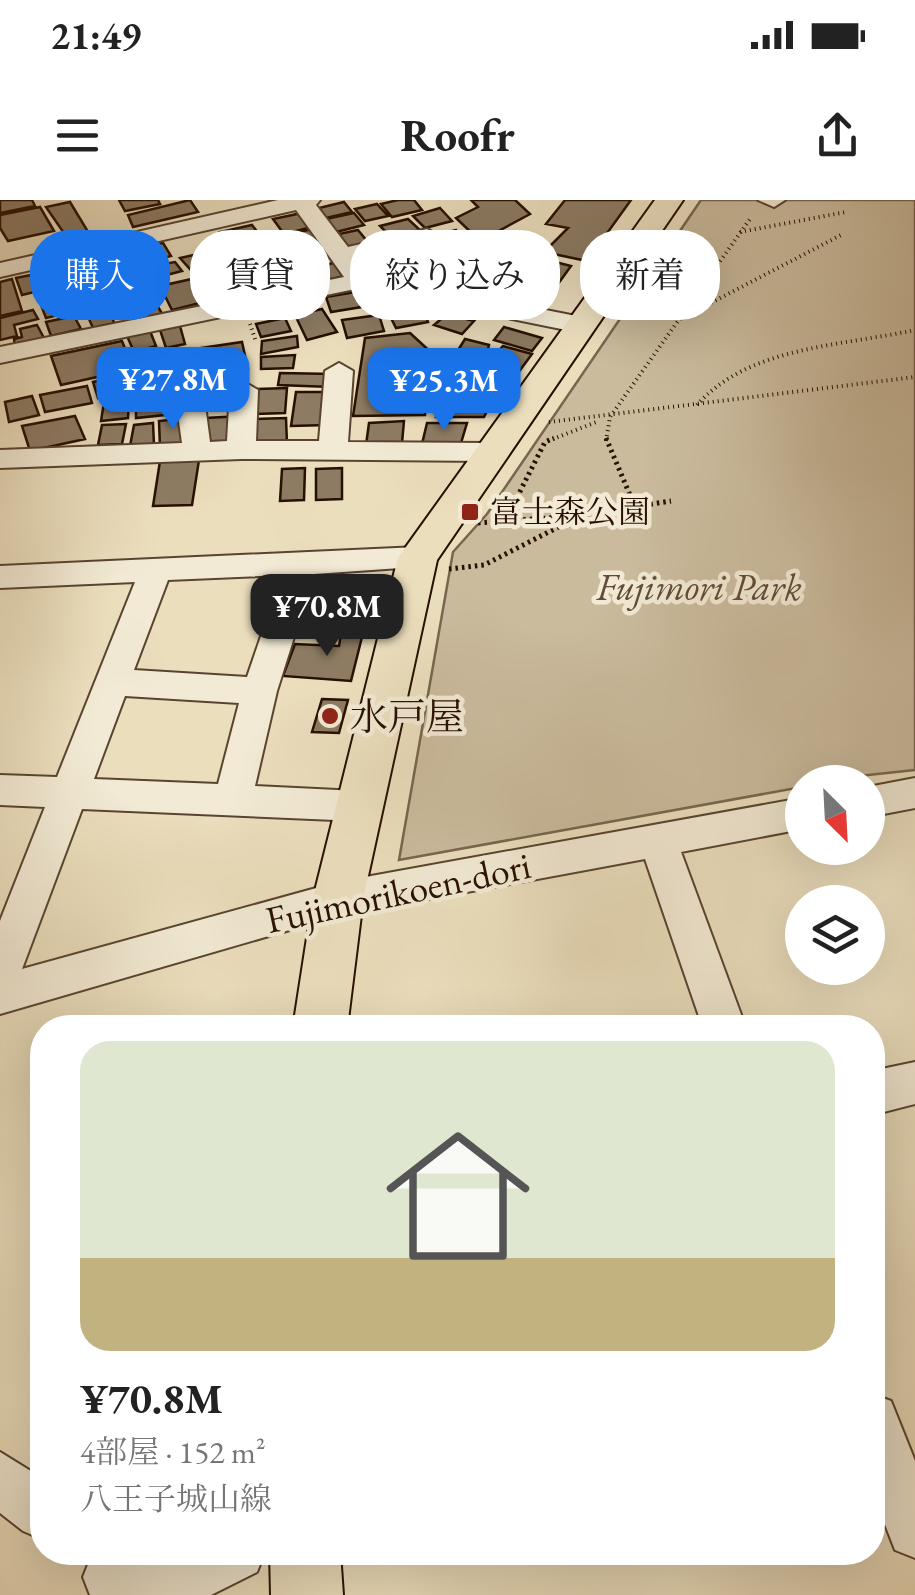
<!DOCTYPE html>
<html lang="ja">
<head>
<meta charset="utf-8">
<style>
  body { margin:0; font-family:"EB Garamond","Noto Serif JP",serif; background:#f6f6f6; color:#222; height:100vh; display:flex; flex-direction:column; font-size:38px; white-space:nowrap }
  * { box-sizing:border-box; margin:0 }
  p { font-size:32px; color:#767676 }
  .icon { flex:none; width:55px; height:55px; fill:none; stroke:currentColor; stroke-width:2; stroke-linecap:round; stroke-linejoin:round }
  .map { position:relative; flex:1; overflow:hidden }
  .sheet { position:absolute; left:30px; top:815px; width:855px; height:550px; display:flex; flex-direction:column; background:#fff; border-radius:40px; box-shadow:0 10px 40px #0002 }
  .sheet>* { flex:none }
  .top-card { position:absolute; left:30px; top:30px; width:855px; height:90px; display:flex; gap:20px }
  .needle { width:65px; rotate:156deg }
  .fabs { position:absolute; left:785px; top:565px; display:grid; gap:20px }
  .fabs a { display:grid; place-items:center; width:100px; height:100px; border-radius:50%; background:#fff; box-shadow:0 10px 40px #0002; font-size:50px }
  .price { position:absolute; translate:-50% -85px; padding:0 22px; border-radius:20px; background:#1a73e8; color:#fff; font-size:32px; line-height:65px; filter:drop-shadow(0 2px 5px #0008) }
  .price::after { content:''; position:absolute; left:50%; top:60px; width:30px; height:22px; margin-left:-15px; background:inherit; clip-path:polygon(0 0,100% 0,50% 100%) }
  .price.current { background:#222; color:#fff }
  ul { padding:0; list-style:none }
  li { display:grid; align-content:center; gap:20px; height:530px; padding:0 50px }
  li+li { border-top:2px solid #e0e0e0 }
  li span { display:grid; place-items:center; height:310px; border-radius:30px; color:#555 }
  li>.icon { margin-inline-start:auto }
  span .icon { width:180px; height:180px; fill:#fffc; stroke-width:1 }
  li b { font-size:42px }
  .tag { padding:0 35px; border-radius:40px; background:#fff; box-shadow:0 10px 40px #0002; font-size:35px; line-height:90px }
  .tag.current { background:#1a73e8; color:#fff }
  .status { display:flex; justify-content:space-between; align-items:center; height:70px; padding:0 50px; background:#fff; direction:ltr }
  .status svg { height:28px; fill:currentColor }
  header { display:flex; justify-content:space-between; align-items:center; height:130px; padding:0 50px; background:#fff; font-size:45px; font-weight:700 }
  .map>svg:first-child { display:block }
  .green { fill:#cabb9d; stroke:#79664f; stroke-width:2.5 }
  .building { fill:#8d7b63; stroke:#281001; stroke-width:2.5 }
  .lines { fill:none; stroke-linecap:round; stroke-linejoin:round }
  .minor-casing { stroke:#594430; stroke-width:4 }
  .major-casing { stroke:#281001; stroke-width:4 }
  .path-far1 { stroke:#281001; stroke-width:4; stroke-dasharray:1 4; stroke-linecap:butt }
  .path { stroke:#281001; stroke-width:5; stroke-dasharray:2.5 4; stroke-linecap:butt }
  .minor { fill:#f2ead4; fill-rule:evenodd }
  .major { fill:#ebdebd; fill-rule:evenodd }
  .poi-dot { fill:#8f2418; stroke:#f2ead4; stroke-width:4 }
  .labels { text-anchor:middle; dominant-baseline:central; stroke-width:9; stroke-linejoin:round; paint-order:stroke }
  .far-poi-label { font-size:32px; fill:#281001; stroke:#f2ead4; text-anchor:start }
  .park-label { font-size:38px; font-style:italic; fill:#614c38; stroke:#f2ead4 }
  .poi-label { font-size:38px; fill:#281001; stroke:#f2ead4; text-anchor:start }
  .street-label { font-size:38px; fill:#281001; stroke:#f2ead4 }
</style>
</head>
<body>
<div class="status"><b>21:49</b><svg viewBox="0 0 49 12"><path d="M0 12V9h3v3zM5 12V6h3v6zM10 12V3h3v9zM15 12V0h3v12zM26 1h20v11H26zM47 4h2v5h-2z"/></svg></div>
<header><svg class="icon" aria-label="menu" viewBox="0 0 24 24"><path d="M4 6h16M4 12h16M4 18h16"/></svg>Roofr<svg class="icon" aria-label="share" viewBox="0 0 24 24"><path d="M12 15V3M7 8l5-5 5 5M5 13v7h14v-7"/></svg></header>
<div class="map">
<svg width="915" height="1395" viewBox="0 0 915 1395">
  <rect width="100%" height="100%" fill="#ebdebd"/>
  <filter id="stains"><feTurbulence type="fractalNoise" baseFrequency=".002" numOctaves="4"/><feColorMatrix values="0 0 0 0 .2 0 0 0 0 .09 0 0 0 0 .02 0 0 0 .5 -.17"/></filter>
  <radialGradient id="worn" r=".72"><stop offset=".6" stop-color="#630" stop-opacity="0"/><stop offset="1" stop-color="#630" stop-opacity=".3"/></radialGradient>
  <path class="green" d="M701,0H915V570L802,582V587L399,660L453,352L487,314Z"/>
  <path class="building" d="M0,0H32L35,6L0,13Z
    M119,0H158L160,4L125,11Z
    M190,0L198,12L133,27L128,15Z
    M398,0H414L422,10L392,17L381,4Z
    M471,0H515L530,14L480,41L456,18L478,7Z
    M565,0H631L587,61L544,52L568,28L546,24Z
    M70,2L90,35L68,39L46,7Z
    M344,2L352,12L326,18L319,8Z
    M377,4L388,16L365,21L355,9Z
    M40,7L54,31L8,41L0,28V15Z
    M440,8L452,21L425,28L413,16Z
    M302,13L312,27L284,34L273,19Z
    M354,13L364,25L336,32L326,19Z
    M408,19L421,31L392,38L380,26Z
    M252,25L262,38L228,46L220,32Z
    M312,29L323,44L279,55L267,40Z
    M358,30L371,46L349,51L339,34Z
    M456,30L471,46L451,52L435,36Z
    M433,37L450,56L427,62L409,43Z
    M163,43L171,56L151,61L142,47Z
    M260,43L269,55L237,62L228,49Z
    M407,43L427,65L401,71L384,49Z
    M493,48L532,57L518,72L478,64Z
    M216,50L225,65L217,67L222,74L199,79L180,58Z
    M318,50L326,61L295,68L288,57Z
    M381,50L396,71L374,77L357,55Z
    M137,58L149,78L115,86L106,65Z
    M540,58L571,66L547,99L511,92Z
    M94,59L101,72L66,80L60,67Z
    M280,59L298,87L255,98L239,69Z
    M175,62L182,71L159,77L152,66Z
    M337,62L348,75L308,85L298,72Z
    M421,68L426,70L417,84L392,79Z
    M480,68L515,75L506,84L474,77Z
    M435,71L452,75L441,90L423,85Z
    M36,74L43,90L22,95L16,78Z
    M233,74L248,98L215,106L202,80Z
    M101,76L106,88L74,95L69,83Z
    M12,79L22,111L0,116V82Z
    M192,79L204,102L172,110L160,86Z
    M468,81L506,87L498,98L460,89Z
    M151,82L156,94L118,103L114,90Z
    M367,90L374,105L331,112L326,97Z
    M108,92L115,105L81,113L77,99Z
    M154,100L164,117L128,125L121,107Z
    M66,101L71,112L46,118L41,105Z
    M422,106L428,122L396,128L387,110Z
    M322,109L337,132L307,140L295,115Z
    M33,110L38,119L14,125L17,136L0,140V118Z
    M110,112L115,125L94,130L88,117Z
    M447,114L474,121L462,134L434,125Z
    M379,115L384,131L347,138L342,120Z
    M74,116L81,129L51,136L46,122Z
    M285,118L291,131L261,137L256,124Z
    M37,125L45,140L15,147L14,139L22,137L20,129Z
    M180,126L185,144L166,148L160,130Z
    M504,127L542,138L532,151L494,140Z
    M150,131L156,146L134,152L127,136Z
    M410,133L434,155L425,215L353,216L365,138Z
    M297,136L298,147L261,154L262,141Z
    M465,139L489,145L485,162L452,160Z
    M122,141L133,169L61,185L51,156Z
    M242,142L248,169L197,176L194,149Z
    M503,146L532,154L515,177L491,171L505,158L495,155Z
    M156,151L157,163L137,168L134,154Z
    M295,155L293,168L261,169V157Z
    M186,166L188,182L145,188L143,170Z
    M280,173L333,174L331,187L278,185Z
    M114,178L119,193L98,198L93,182Z
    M221,178L219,192L199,194L200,181Z
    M87,186L92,203L45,212L40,195Z
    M447,187L497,191L484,217H436Z
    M287,188L285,213L256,214L258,189Z
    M296,192H329L327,225L291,226Z
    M175,194L174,214L136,218V199Z
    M32,196L39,215L9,222L5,202Z
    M129,199L128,218L101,221L104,202Z
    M75,216L85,239L30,251L22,226Z
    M240,216L239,243L206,246V218Z
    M187,218V244L160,247L159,221Z
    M286,218L287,244L253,245L254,219Z
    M404,221L402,243L366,245L369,223Z
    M153,223L154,245L130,246L134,225Z
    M427,223H467L461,243L422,244Z
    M126,224L122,244L98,245L102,225Z
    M199,260L192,305L153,306L160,261Z
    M305,268L304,300L280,301L282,269Z
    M342,268V299L316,300V269Z
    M302,398L374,403L368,424L296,420Z
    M342,428L364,429L351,481L283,476L295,444L339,446Z
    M322,499L348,500L339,533L312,532Z"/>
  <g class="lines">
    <g class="minor-casing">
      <path id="minor" d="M278,0H320L316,5L348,47L427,29L439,36L435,41L357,60L368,75L581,117L594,125L581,133L360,88L0,163V147L344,77L296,10L0,77V63Z
        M758,0H785L774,7Z
        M339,163L353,171L348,242L488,243L503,252L488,261L241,259L0,268V250L182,243L176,200L132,204L118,196C130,182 190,175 203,190L210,242L227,241L230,190L244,182L258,190L256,241H319L325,171Z
        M418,347L429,350L434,358L429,366L314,374L277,491L255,586L358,591L371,595L377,606L371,617L358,621L82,609L22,769L338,682L802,598V629L681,652L746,828H703L645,659L338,716L0,814V721L45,607L0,605V575L57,577L135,382L0,388V366ZM282,375L247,477L134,470L168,380ZM125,496L239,503L218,584L94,579Z
        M915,578V608L868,617V587Z
        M915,862V904L872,915V871Z
        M872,1194L891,1201L915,1261V1358L895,1350L872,1291Z
        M0,1252L42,1278V1339L23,1331L0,1313Z
        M102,1352H265L257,1372L211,1395H90L83,1377L91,1357Z"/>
    </g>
    <g class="major-casing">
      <path id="major" d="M655,0H683L437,360L363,699L347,828H293L313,699L398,358Z
        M270,1352H340L343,1395H271Z"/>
    </g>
    <path class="path-far1" d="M740,32L846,12
      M49,80L57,100
      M680,119L841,35
      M250,124L256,142
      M439,177L476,175L508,184
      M697,205C749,146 842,146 915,130
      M549,222L915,177
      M548,241L599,221
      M606,241L610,217L750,19"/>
    <path class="path" d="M606,238L635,307
      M505,321L545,242L554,238
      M478,323L575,316
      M449,369L484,365L582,315L671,301"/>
    <use href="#minor" class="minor"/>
    <use href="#major" class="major"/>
  </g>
  <g class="poi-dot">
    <rect x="460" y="302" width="20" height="20" rx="5"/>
    <circle cx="330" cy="516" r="10"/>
  </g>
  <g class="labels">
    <g class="far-poi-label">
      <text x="490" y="312">富士森公園</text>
    </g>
    <g class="park-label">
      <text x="699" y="386">Fujimori Park</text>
    </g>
    <g class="poi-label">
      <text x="350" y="516">水戸屋</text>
    </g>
    <g class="street-label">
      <text transform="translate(398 692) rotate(-12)">Fujimorikoen-dori</text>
    </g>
  </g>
  <rect width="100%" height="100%" filter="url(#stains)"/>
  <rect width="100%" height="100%" fill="url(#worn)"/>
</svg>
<div class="fabs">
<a><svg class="needle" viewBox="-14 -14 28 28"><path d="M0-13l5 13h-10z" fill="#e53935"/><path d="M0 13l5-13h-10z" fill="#767676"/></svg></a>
<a><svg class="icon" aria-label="layers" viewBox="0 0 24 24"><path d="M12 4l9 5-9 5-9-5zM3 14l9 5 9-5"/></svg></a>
</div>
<b class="price" style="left:173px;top:232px">¥27.8M</b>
<b class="price" style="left:444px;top:233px">¥25.3M</b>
<b class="price current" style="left:327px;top:459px">¥70.8M</b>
<div class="top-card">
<a class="tag current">購入</a>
<a class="tag">賃貸</a>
<a class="tag">絞り込み</a>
<a class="tag">新着</a>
</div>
<section class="sheet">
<ul>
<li><span style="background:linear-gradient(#dfe7d0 70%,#c2b280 0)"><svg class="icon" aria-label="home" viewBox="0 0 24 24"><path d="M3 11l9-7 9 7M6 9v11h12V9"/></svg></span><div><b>¥70.8M</b><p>4部屋 · 152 m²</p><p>八王子城山線</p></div></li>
</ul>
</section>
</div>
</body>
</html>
